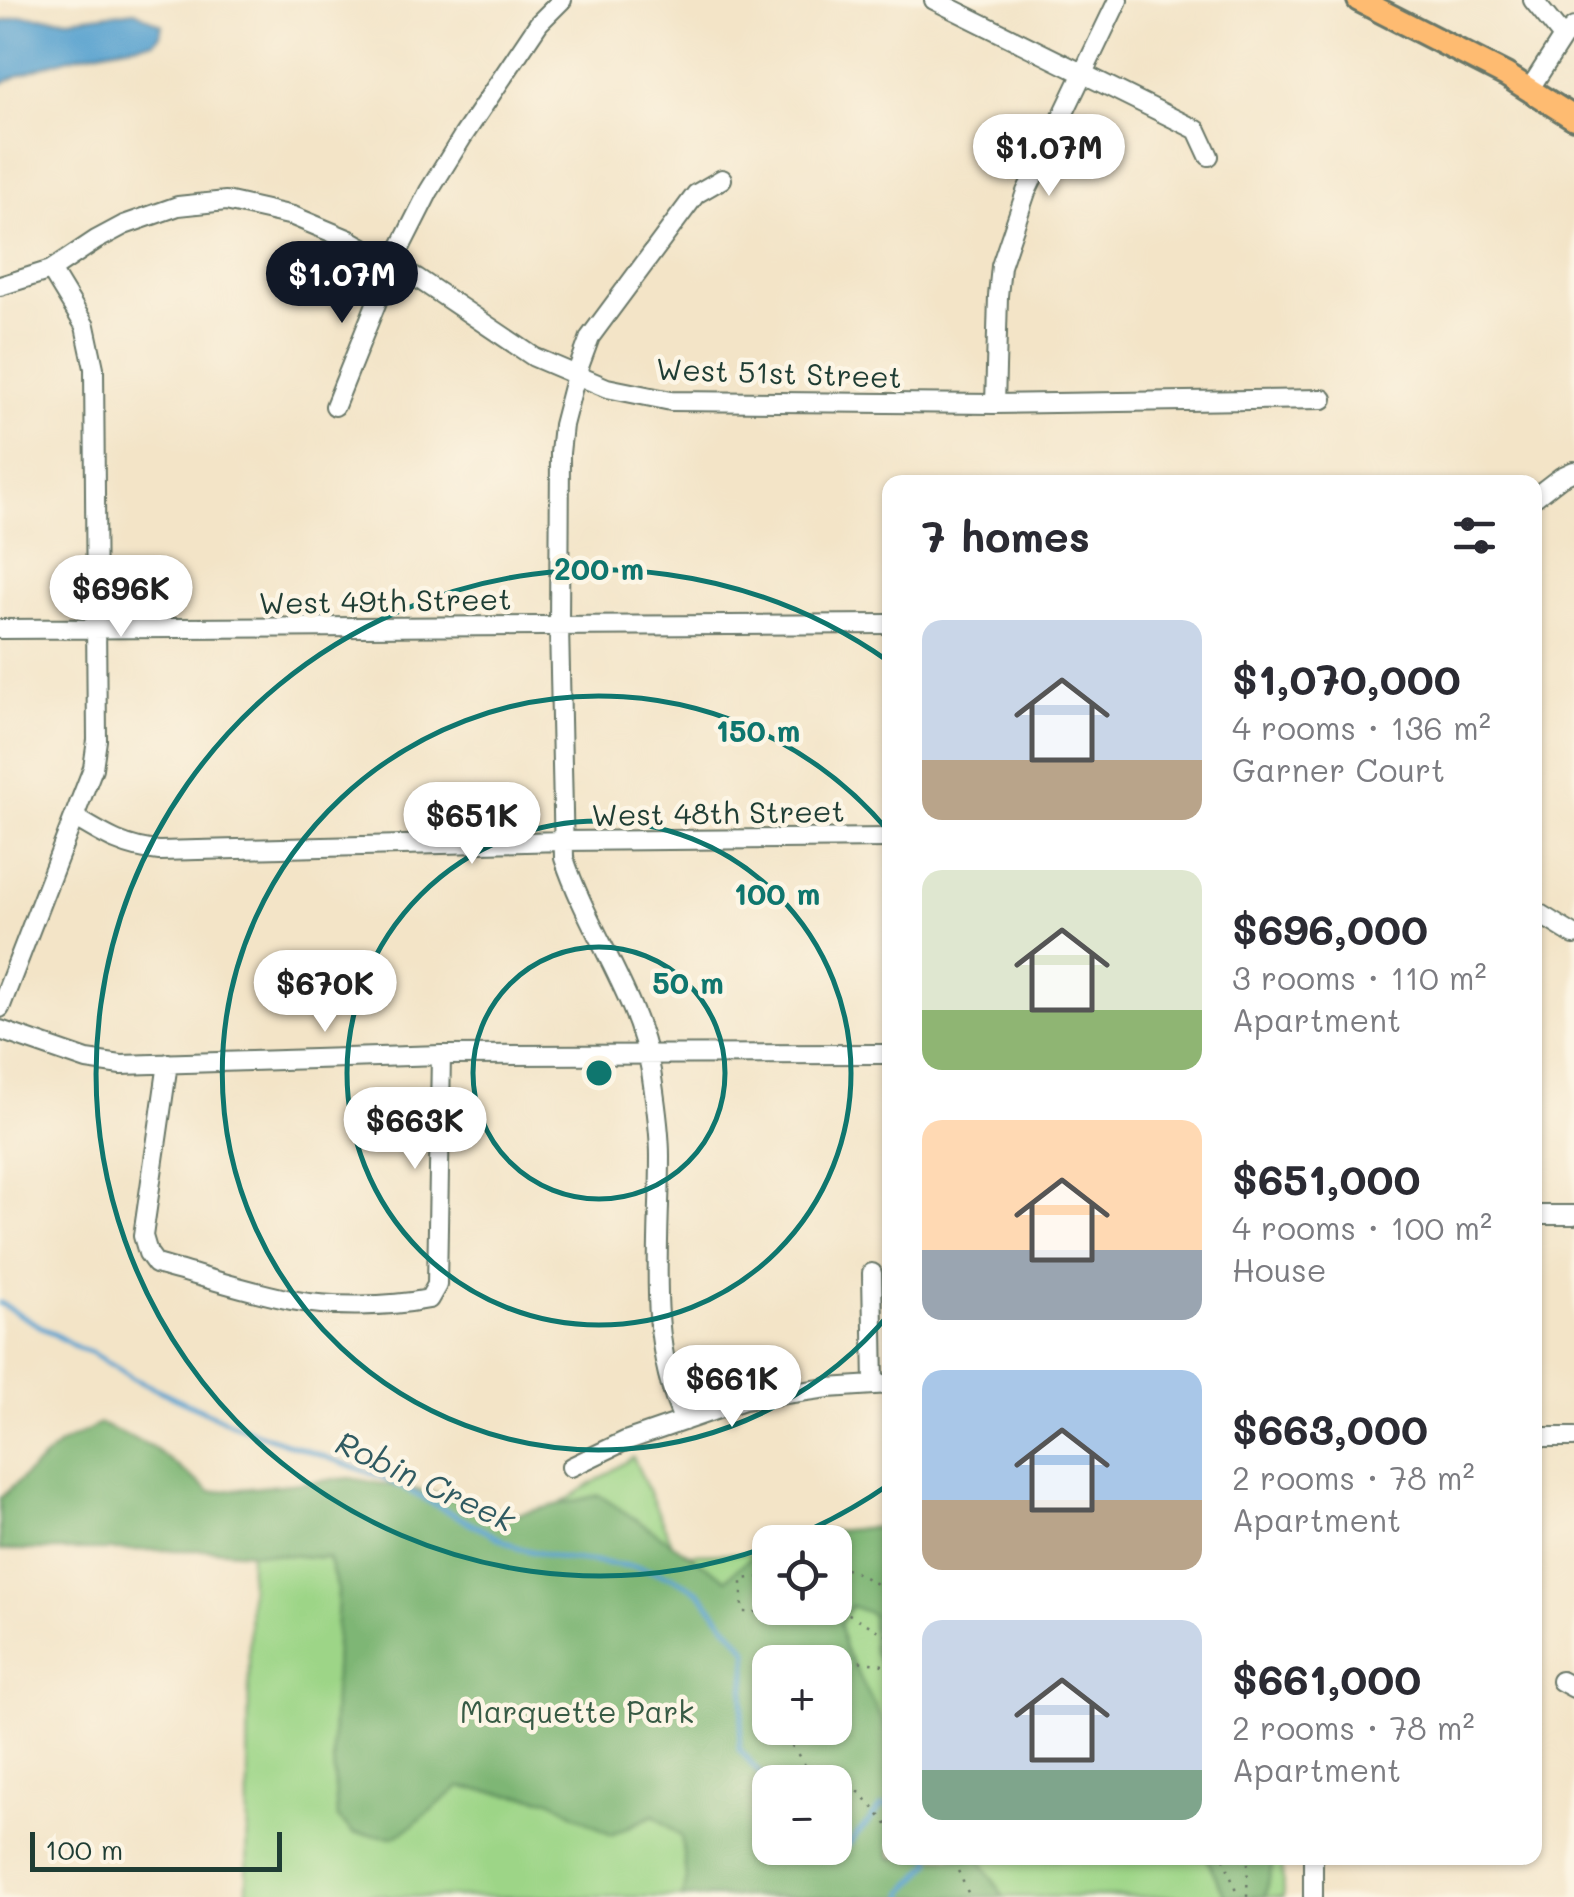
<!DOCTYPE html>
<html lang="en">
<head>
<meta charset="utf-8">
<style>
  body { margin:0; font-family:Mali,sans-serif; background:#f7f7f7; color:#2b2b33; height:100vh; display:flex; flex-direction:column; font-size:38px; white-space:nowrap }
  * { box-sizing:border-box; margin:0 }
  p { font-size:32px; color:#7c7c81 }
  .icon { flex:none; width:55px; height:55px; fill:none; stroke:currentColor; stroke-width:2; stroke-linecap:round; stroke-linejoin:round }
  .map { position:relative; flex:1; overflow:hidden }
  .panel { position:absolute; left:882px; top:475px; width:660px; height:1390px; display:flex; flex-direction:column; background:#fff; border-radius:20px; box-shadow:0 2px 8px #0004 }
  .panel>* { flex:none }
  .buttons { position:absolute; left:752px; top:1525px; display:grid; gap:20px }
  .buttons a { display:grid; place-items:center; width:100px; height:100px; border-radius:20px; background:#fff; box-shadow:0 2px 8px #0004; font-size:50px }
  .scale { position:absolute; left:30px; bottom:25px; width:252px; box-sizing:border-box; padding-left:10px; border:5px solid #1f3d34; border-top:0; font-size:28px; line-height:35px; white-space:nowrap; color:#1f3d34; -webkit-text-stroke:8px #fcf5e5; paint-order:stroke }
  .price { position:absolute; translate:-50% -85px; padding:0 22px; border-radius:35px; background:#fff; color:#222; font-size:32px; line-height:65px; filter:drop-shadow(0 2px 5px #0008) }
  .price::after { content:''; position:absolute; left:50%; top:60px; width:30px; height:22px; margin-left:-15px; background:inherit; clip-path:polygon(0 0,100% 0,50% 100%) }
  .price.active { background:#111827; color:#fff }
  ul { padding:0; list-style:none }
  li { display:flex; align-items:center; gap:30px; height:250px; padding:0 40px }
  li span { display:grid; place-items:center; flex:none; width:280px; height:200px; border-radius:20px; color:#555 }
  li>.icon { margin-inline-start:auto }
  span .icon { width:120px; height:120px; fill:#fffc; stroke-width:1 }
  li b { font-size:42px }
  h2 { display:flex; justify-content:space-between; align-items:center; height:120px; padding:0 40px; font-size:42px }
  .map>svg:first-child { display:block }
  .green { fill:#9dd587; stroke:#5e895e; stroke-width:2.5; fill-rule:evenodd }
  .forest { fill:#7eb674; stroke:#4e7a54; stroke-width:2.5; fill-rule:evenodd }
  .water { fill:#57a1cf; stroke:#3b6f82; stroke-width:2.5 }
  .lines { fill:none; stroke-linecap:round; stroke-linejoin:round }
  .stream { stroke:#57a1cf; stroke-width:5 }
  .minor-casing { stroke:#697767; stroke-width:22 }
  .major-casing { stroke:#697767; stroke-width:28 }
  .path { stroke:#697767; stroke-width:2.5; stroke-dasharray:2.5 8; stroke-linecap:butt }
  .minor { stroke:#fff; stroke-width:18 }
  .major { stroke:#febb71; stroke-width:22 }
  .ring { fill:none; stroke:#0f766e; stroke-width:5 }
  .labels { text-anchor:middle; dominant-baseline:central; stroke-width:9; stroke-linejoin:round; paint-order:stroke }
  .street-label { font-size:30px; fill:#1f3d34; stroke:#fcf5e5 }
  .park-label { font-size:30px; fill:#385b45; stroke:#fcf5e5 }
  .water-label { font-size:32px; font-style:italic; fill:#305b62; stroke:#fcf5e5 }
  .centre { fill:#0f766e; stroke:#fcf5e5; stroke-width:5 }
  .ring-label { font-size:30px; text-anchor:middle; font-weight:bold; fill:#0f766e; stroke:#fcf5e5; stroke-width:9; stroke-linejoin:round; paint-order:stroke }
</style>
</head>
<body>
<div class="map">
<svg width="1574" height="1897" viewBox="0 0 1574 1897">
  <rect width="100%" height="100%" fill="#fcf5e5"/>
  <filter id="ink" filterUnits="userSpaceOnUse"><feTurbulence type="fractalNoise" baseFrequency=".01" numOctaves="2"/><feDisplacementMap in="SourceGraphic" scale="20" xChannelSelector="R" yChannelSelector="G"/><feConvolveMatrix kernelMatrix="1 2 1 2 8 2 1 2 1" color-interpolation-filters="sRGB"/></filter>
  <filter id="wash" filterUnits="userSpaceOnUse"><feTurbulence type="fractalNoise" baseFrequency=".0048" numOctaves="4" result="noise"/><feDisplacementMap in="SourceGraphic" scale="40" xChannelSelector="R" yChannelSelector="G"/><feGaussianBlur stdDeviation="2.25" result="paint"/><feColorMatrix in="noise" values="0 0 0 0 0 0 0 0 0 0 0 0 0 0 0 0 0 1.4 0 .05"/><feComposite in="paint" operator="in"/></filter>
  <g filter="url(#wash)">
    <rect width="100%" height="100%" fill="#f3e4c7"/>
    <path class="green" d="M633,1457L677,1554L770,1553V1608H835L890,1551V1858H1282L1283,1897H386L385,1895L247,1894L250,1543H499ZM770,1662H835V1728H770ZM770,1782H835V1848H770Z"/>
    <path class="forest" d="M100,1424L151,1446L211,1492L350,1478L444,1495L518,1514L599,1495L726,1579L774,1536L890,1526V1676L888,1677L873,1650L872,1614L851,1606L840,1624L844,1647L890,1735V1858H979L1004,1897H682L686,1877L681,1836L654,1815L611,1835L550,1800L459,1787L412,1826L393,1837L353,1833L337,1817L332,1746L338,1590L328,1558L211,1550H0V1498L59,1445ZM835,1542V1608H770V1542ZM770,1662H835V1728H770ZM770,1782H835V1848H770Z
      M1206,1858H1274L1265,1897H1226Z"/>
    <path class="water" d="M135,11L162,25L160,35L154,42C100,49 49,60 0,84V22L22,16L70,19Z"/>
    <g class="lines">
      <path class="stream" d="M0,1303L78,1348L91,1352L134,1379L235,1425L382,1477L518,1548L560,1558L638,1567L672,1577L699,1592L748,1651L739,1749L770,1785
        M835,1842L849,1844L882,1806H890
        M905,1897L904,1892L932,1862L931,1858"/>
    </g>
  </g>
  <g filter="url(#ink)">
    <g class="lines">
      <g class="minor-casing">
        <path id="minor" d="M934,0L1197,130L1209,156
          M1533,0L1563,37
          M1529,90L1563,37L1574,27
          M0,286L51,270L96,240L124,225L178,206L226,201L293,216L350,240L417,278L534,357L607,388L671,401L995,404L1323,399
          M995,404L998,296L1001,266L1026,192L1118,0
          M335,406L392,264L429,191L463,136L539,23L562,0
          M1535,497L1561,477L1574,471
          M0,629L890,624
          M74,817C104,835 124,848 159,851L563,841L890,838
          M1535,911L1574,935
          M0,1008L93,768L97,740L94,368L85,326L51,270
          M0,1030L87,1060L121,1065L441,1055L890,1054
          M168,1063L143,1236L148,1253L156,1264C201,1276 246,1291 291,1300C332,1308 388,1307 429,1299L437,1285L441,1055
          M1535,1215H1574
          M872,1273L874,1385
          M684,1421C646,1339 660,1244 660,1156C660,1128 655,1098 651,1071C638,995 588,931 564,858L559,626L560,453L563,425L576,375L590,337L696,194L722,179
          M1535,1437H1574
          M571,1467L625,1441L744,1400L828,1388L890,1384
          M1561,1681L1574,1688
          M1313,1897V1858"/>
      </g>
      <g class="major-casing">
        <path id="major" d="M1359,0L1506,75L1574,118"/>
      </g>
      <path class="path" d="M835,1570L850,1569L890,1592
        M770,1576L742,1579V1612L847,1613L890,1637
        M778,1662V1660L838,1658L890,1666
        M780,1728L809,1771L861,1793L890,1828
        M943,1858L955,1864L970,1897
        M1224,1858L1238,1897
        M1247,1897L1248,1858"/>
      <use href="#minor" class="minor"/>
      <use href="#major" class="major"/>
    </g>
  </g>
  <g class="ring">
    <circle cx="599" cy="1073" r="126"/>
    <circle cx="599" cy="1073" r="252"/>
    <path d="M890 1313A377 377 0 1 1 890 833"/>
    <path d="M888 1485A503 503 0 0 1 783 1541M767 1547A503 503 0 1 1 888 661"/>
  </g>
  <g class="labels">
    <g class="street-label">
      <text transform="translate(779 372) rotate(2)">West 51st Street</text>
      <text transform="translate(385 600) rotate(-1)">West 49th Street</text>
      <text transform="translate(718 812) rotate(-1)">West 48th Street</text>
    </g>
    <g class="park-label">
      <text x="577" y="1711">Marquette Park</text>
    </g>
    <g class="water-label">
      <text transform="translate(426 1480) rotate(25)">Robin Creek</text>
    </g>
  </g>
  <circle cx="599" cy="1073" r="15" class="centre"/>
  <g class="ring-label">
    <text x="599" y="580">200 m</text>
    <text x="758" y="742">150 m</text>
    <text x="777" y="905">100 m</text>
    <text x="688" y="994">50 m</text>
  </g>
</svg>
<div class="buttons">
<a><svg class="icon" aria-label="locate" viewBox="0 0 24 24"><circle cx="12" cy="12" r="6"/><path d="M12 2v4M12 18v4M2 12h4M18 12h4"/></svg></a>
<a>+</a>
<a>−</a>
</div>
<div class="scale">100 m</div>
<b class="price" style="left:1049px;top:199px">$1.07M</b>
<b class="price active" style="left:342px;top:326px">$1.07M</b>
<b class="price" style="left:121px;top:640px">$696K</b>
<b class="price" style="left:472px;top:867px">$651K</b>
<b class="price" style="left:325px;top:1035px">$670K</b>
<b class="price" style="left:415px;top:1172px">$663K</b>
<b class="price" style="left:732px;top:1430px">$661K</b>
<section class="panel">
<h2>7 homes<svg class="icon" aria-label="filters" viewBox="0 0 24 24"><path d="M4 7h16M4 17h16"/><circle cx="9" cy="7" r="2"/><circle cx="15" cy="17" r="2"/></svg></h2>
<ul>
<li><span style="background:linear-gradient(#c9d6e8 70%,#b9a48a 0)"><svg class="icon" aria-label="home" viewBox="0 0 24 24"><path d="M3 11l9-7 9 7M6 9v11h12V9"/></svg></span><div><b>$1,070,000</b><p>4 rooms · 136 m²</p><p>Garner Court</p></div></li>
<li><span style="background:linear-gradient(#dfe7d0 70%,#8fb573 0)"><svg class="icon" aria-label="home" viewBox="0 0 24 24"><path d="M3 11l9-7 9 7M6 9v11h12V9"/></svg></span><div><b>$696,000</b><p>3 rooms · 110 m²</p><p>Apartment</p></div></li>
<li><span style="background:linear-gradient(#ffd9b3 65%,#9aa5b1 0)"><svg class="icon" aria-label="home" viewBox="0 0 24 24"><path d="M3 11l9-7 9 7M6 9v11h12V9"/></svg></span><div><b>$651,000</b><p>4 rooms · 100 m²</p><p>House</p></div></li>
<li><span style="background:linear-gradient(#a9c7e8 65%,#b9a48a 0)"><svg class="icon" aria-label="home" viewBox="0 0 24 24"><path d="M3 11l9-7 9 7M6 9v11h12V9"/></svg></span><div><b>$663,000</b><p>2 rooms · 78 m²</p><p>Apartment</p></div></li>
<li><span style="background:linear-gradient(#c9d6e8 75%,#7fa58c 0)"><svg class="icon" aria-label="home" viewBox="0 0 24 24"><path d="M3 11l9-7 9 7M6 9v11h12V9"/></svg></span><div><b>$661,000</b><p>2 rooms · 78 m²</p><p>Apartment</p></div></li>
</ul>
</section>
</div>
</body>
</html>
